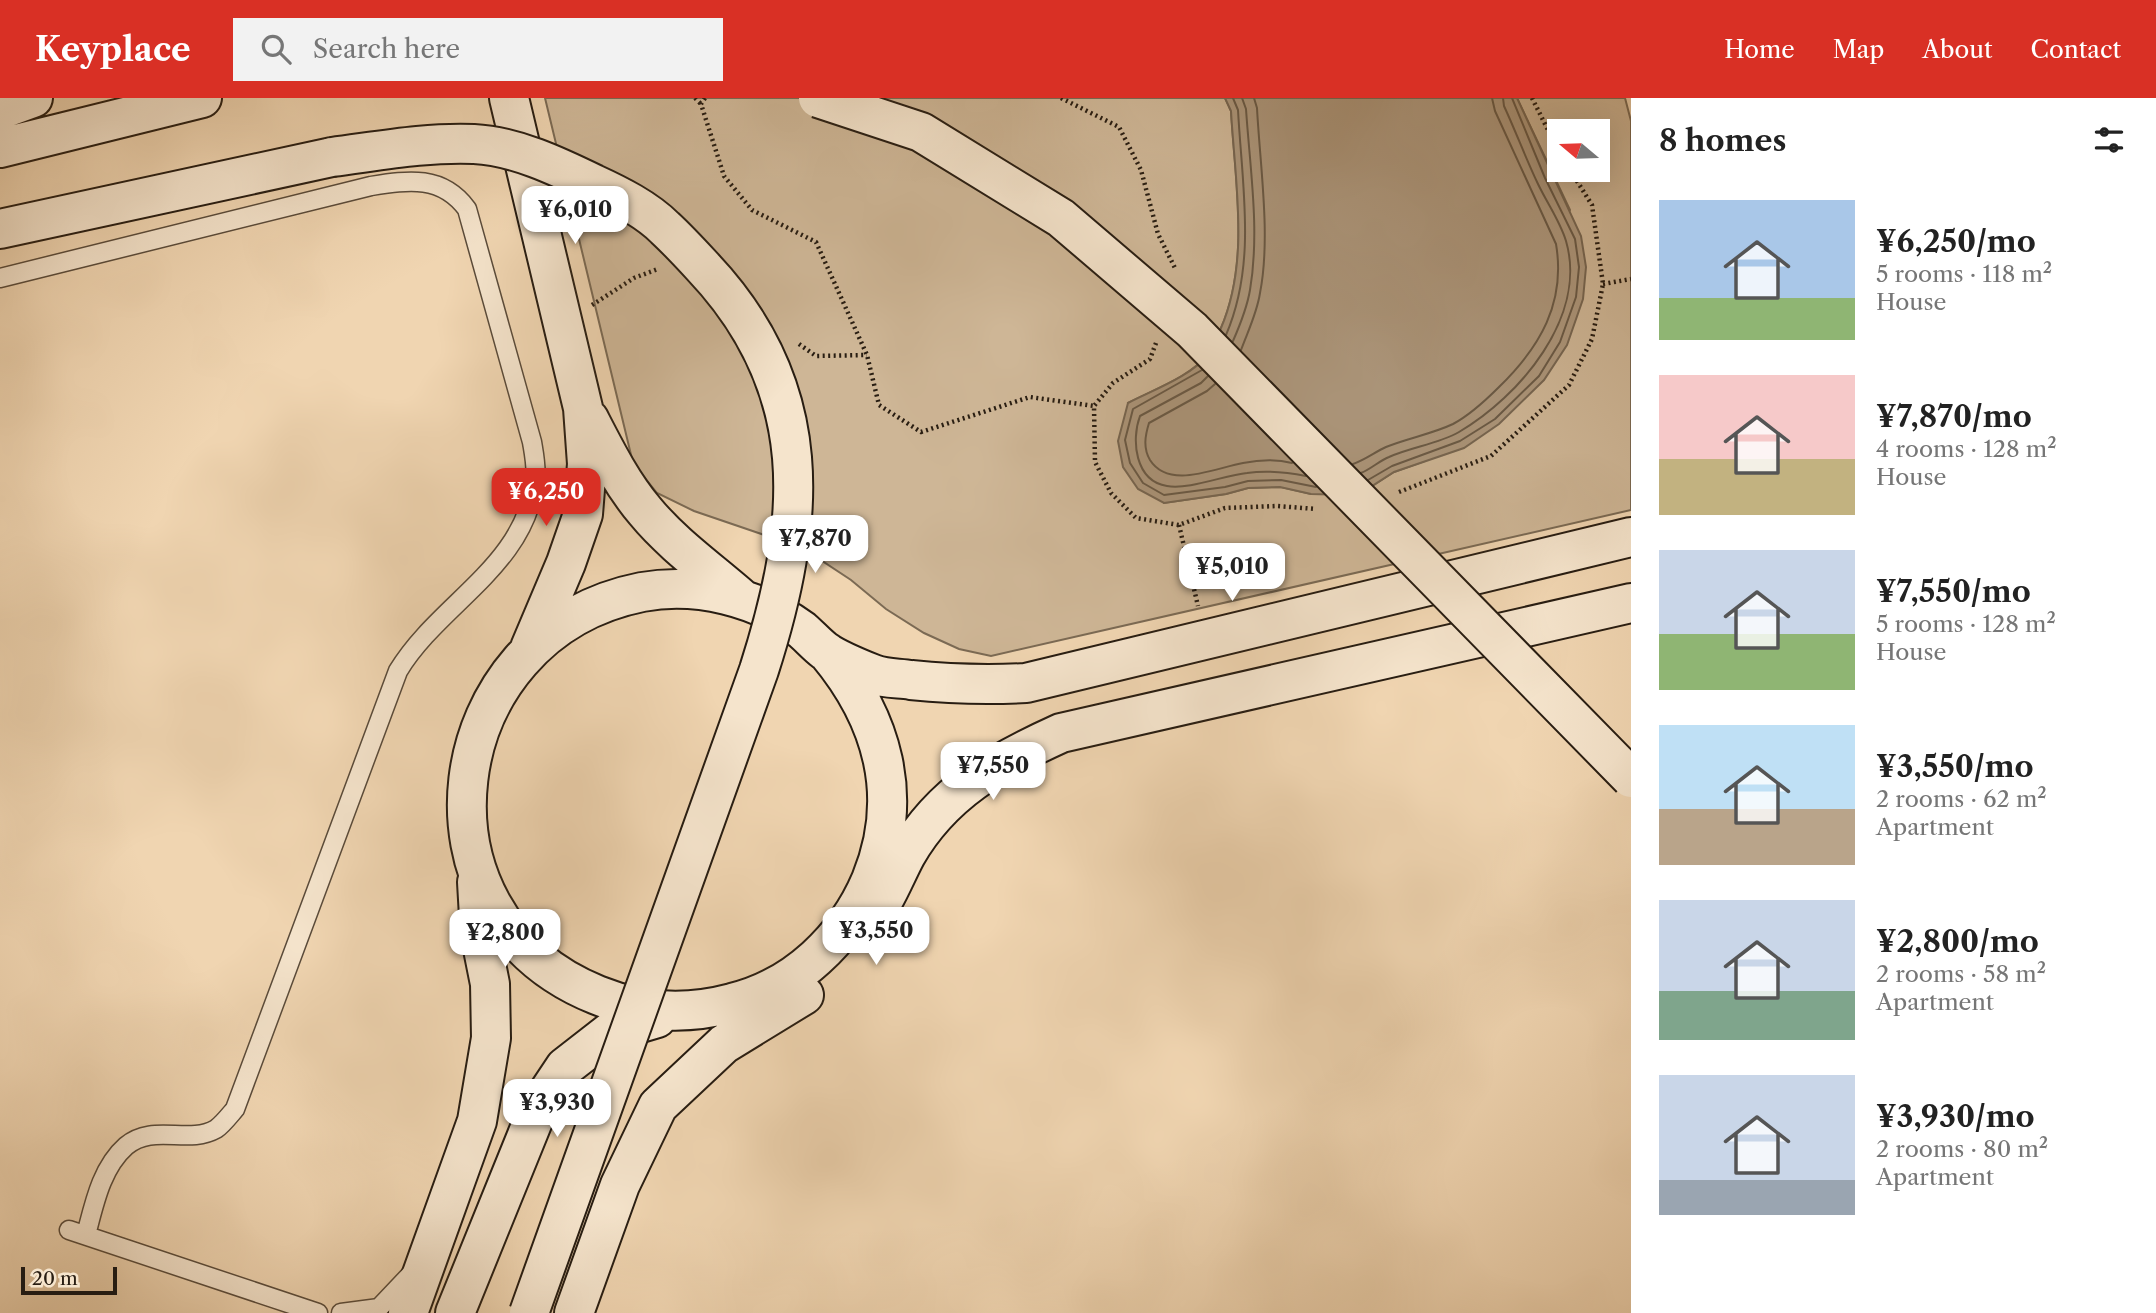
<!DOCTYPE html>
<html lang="en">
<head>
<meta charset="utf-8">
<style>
  body { margin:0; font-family:"Libre Caslon Text",serif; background:#f2f2f2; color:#222; height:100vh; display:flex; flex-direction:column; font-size:26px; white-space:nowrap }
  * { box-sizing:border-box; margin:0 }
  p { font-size:23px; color:#767676 }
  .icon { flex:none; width:38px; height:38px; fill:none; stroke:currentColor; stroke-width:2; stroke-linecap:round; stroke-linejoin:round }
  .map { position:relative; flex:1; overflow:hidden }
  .sheet { display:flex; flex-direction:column; background:#fff; width:525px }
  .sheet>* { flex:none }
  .needle { width:46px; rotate:289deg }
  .fabs { position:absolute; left:1547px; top:21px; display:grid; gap:14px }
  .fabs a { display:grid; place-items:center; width:63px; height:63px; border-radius:0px; background:#fff; box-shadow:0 7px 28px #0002; font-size:35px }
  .scale { position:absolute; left:21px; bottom:18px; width:96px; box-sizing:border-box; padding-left:7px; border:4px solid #281d12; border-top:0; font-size:19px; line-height:24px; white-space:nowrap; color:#281d12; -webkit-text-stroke:5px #f5e4cc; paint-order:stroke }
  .price { position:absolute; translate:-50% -60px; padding:0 16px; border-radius:14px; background:#fff; color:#222; font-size:23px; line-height:46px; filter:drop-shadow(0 2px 4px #0008) }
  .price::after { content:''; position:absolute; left:50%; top:42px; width:21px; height:16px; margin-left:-10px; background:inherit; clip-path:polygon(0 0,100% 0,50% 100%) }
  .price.on { background:#d93025; color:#fff }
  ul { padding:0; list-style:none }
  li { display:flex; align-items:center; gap:21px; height:175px; padding:0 28px }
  li span { display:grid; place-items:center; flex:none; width:196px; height:140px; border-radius:0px; color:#555 }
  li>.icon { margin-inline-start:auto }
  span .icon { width:84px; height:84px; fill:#fffc; stroke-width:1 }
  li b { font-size:30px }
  h2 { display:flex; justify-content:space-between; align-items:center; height:84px; padding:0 28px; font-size:30px }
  header { display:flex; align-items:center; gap:42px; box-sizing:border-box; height:98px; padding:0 35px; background:#d93025; color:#fff }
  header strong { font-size:33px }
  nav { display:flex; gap:38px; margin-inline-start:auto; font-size:24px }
  .search { width:490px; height:63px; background:#f2f2f2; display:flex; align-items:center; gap:18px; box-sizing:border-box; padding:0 24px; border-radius:0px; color:#767676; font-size:26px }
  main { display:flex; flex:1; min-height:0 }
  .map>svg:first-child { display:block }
  .green { fill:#ceb696; stroke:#7b6a54; stroke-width:2; fill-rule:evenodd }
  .water { fill:#ac967b; stroke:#776651; stroke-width:2 }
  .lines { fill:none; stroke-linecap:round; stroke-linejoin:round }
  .shore { stroke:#6a5a46; stroke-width:2 }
  .lane-casing { stroke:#5a4b3a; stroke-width:21 }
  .secondary-casing { stroke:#281d12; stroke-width:42 }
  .path { stroke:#281d12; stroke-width:4.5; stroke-dasharray:2 3.5; stroke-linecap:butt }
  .lane { stroke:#f5e4cc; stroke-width:18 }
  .secondary { stroke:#f5e4cc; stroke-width:38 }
  .secondary-bridge-casing { stroke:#281d12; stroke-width:42; stroke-linecap:butt }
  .secondary-bridge { stroke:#f5e4cc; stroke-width:38 }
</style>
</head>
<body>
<header>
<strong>Keyplace</strong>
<div class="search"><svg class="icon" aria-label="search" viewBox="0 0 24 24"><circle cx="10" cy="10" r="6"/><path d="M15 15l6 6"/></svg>Search here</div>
<nav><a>Home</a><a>Map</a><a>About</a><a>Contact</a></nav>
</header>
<main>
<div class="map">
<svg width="1631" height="1215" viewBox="0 0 1631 1215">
  <rect width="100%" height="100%" fill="#f0d5b1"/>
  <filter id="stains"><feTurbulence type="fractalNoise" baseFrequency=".00286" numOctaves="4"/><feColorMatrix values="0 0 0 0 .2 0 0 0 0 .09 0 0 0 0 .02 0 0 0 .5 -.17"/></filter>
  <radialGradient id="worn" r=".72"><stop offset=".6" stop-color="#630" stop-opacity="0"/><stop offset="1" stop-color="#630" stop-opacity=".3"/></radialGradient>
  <path class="green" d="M545,0H1225L1231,13C1235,84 1250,163 1221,230C1218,238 1215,248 1210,255C1190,279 1155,291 1128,305L1164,405L1226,396L1248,390L1281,389L1311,396L1372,388L1394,374L1425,363L1570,112L1517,0H1625L1631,23V412L991,558L959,551L924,535L886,511L851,482L813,457L782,443L694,413L657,395L633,365ZM1559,33H1598V72H1559Z"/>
  <path class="water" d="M1225,0H1517L1581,138L1586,169L1583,201L1567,247L1544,282L1499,326L1464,350L1394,374L1372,388L1346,397L1311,396L1280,389L1248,390L1226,396L1164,405L1138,391L1123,369L1118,343L1128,305C1155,291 1190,279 1210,255C1215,248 1218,238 1221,230C1250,163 1235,84 1231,13Z"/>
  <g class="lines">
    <path class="shore" d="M1226,237C1257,165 1242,88 1238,12L1233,0
      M1233,243C1240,227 1247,210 1250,192C1260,133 1250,71 1246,11L1242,0
      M1241,252C1248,233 1257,215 1260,195C1271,139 1260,68 1257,10L1254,0
      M1202,272L1133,311L1125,342L1130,365L1143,385L1164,397L1225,389L1248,383L1281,382L1316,389
      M1208,278L1201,285L1140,318C1131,342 1135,383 1167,388C1189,392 1225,377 1247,375C1268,372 1286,374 1306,378
      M1215,286L1207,293L1149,325C1145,338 1143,350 1150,362C1169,392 1215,370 1243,365C1258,362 1277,361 1292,365
      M1353,366C1365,362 1375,354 1386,349C1408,340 1432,336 1453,326C1470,317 1485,303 1499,289C1540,249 1566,205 1556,146L1495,13L1492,0
      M1361,375C1371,371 1379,363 1389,359C1411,349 1438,346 1459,334C1519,299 1588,219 1566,143C1560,123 1547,105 1538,86C1526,61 1516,34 1504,8L1503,0
      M1368,382L1392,368L1460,343L1495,321L1539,278L1560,244L1576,199L1579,169L1575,141L1545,80L1512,0"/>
    <g class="lane-casing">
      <path id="lane" d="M0,180L371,88C409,82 442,77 467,111L532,344C534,356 537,370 535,382C526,468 439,505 398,573L235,1011C229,1018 223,1026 216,1031C188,1047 153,1025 126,1048C101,1070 94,1107 86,1137
        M69,1132L318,1215
        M341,1215L379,1210L413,1174"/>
    </g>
    <g class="secondary-casing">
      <path id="secondary" d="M509,0L583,310L587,366L583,416L566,465L530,550
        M0,12L33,0
        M0,50L202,0
        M0,131L332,59
        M589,321C605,352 622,386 645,413C672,446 709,472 741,500
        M827,554C883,621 905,699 871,782C846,841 795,890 732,905C687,917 641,915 597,897C400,818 436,535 642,494C697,484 757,499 802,532C810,539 817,547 825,553C838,562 858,570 873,576C885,581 899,580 911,582C950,586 987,587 1026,585L1631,439
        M884,801C892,787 898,772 906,757C942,694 997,664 1061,635L1631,505
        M408,1215L477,1023L491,940L490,886L480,836L477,784
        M455,1215L539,1008L565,969L610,934L657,920
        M574,1215L620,1087L658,1008L724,946L804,897"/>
    </g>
    <path class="path" d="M695,0L701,6
      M705,0L701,6L724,78L752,112L816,144L867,257L879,307L921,334L1030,299L1094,308
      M1061,0L1119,29L1141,72L1158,136L1175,170
      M1532,0L1559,54
      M1603,186L1631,181
      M592,207L634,180L658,171
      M1156,245L1150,261L1113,285L1094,308L1095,364L1111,395L1136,420L1179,427L1225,410L1277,408L1316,411
      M799,246L816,258L867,257
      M1399,394L1491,358L1569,287L1592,241L1603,186L1592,107L1570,72
      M1179,427L1198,508"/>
    <use href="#lane" class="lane"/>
    <use href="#secondary" class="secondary"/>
    <g class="secondary-bridge-casing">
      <path id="secondary-bridge" d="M818,0L921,34L1061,120L1192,232L1631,680
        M332,59C379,53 426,44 474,46C515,48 557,68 594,86C618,97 646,111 665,130C678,142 690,155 702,168C818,290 807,422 759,572L529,1215"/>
    </g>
    <use href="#secondary-bridge" class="secondary-bridge"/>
  </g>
  <rect width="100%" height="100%" filter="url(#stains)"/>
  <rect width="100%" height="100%" fill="url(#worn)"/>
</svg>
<div class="fabs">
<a><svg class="needle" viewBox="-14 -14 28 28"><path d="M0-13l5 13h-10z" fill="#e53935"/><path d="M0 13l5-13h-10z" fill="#767676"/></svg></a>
</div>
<div class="scale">20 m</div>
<b class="price" style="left:575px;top:148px">¥6,010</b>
<b class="price on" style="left:546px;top:430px">¥6,250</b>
<b class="price" style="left:815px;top:477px">¥7,870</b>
<b class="price" style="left:1232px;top:505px">¥5,010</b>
<b class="price" style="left:993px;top:704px">¥7,550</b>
<b class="price" style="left:876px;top:869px">¥3,550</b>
<b class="price" style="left:505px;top:871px">¥2,800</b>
<b class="price" style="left:557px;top:1041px">¥3,930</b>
</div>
<section class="sheet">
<h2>8 homes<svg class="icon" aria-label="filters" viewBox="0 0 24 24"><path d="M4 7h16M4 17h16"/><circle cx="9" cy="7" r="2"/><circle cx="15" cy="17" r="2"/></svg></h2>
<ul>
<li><span style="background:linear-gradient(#a9c7e8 70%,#8fb573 0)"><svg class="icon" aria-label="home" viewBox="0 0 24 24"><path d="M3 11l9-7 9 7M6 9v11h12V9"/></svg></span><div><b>¥6,250/mo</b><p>5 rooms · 118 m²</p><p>House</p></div></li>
<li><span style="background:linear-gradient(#f6c9c9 60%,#c2b280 0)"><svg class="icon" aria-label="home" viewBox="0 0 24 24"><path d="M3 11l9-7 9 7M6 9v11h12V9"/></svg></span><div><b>¥7,870/mo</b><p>4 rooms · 128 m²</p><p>House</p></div></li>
<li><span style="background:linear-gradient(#c9d6e8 60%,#8fb573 0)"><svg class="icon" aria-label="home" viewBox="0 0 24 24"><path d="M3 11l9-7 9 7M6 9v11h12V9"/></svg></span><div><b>¥7,550/mo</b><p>5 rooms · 128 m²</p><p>House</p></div></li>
<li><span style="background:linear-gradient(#bfe0f5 60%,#b9a48a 0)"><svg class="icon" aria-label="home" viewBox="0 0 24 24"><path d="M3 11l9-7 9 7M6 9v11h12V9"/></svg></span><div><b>¥3,550/mo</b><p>2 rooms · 62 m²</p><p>Apartment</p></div></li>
<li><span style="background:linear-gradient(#c9d6e8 65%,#7fa58c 0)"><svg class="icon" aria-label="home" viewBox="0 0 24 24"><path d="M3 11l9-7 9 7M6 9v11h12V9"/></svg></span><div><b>¥2,800/mo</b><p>2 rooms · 58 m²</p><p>Apartment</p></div></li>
<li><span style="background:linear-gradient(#c9d6e8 75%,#9aa5b1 0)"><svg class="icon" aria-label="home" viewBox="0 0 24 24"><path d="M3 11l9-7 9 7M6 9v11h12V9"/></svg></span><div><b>¥3,930/mo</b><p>2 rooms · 80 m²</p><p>Apartment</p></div></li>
</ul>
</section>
</main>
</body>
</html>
